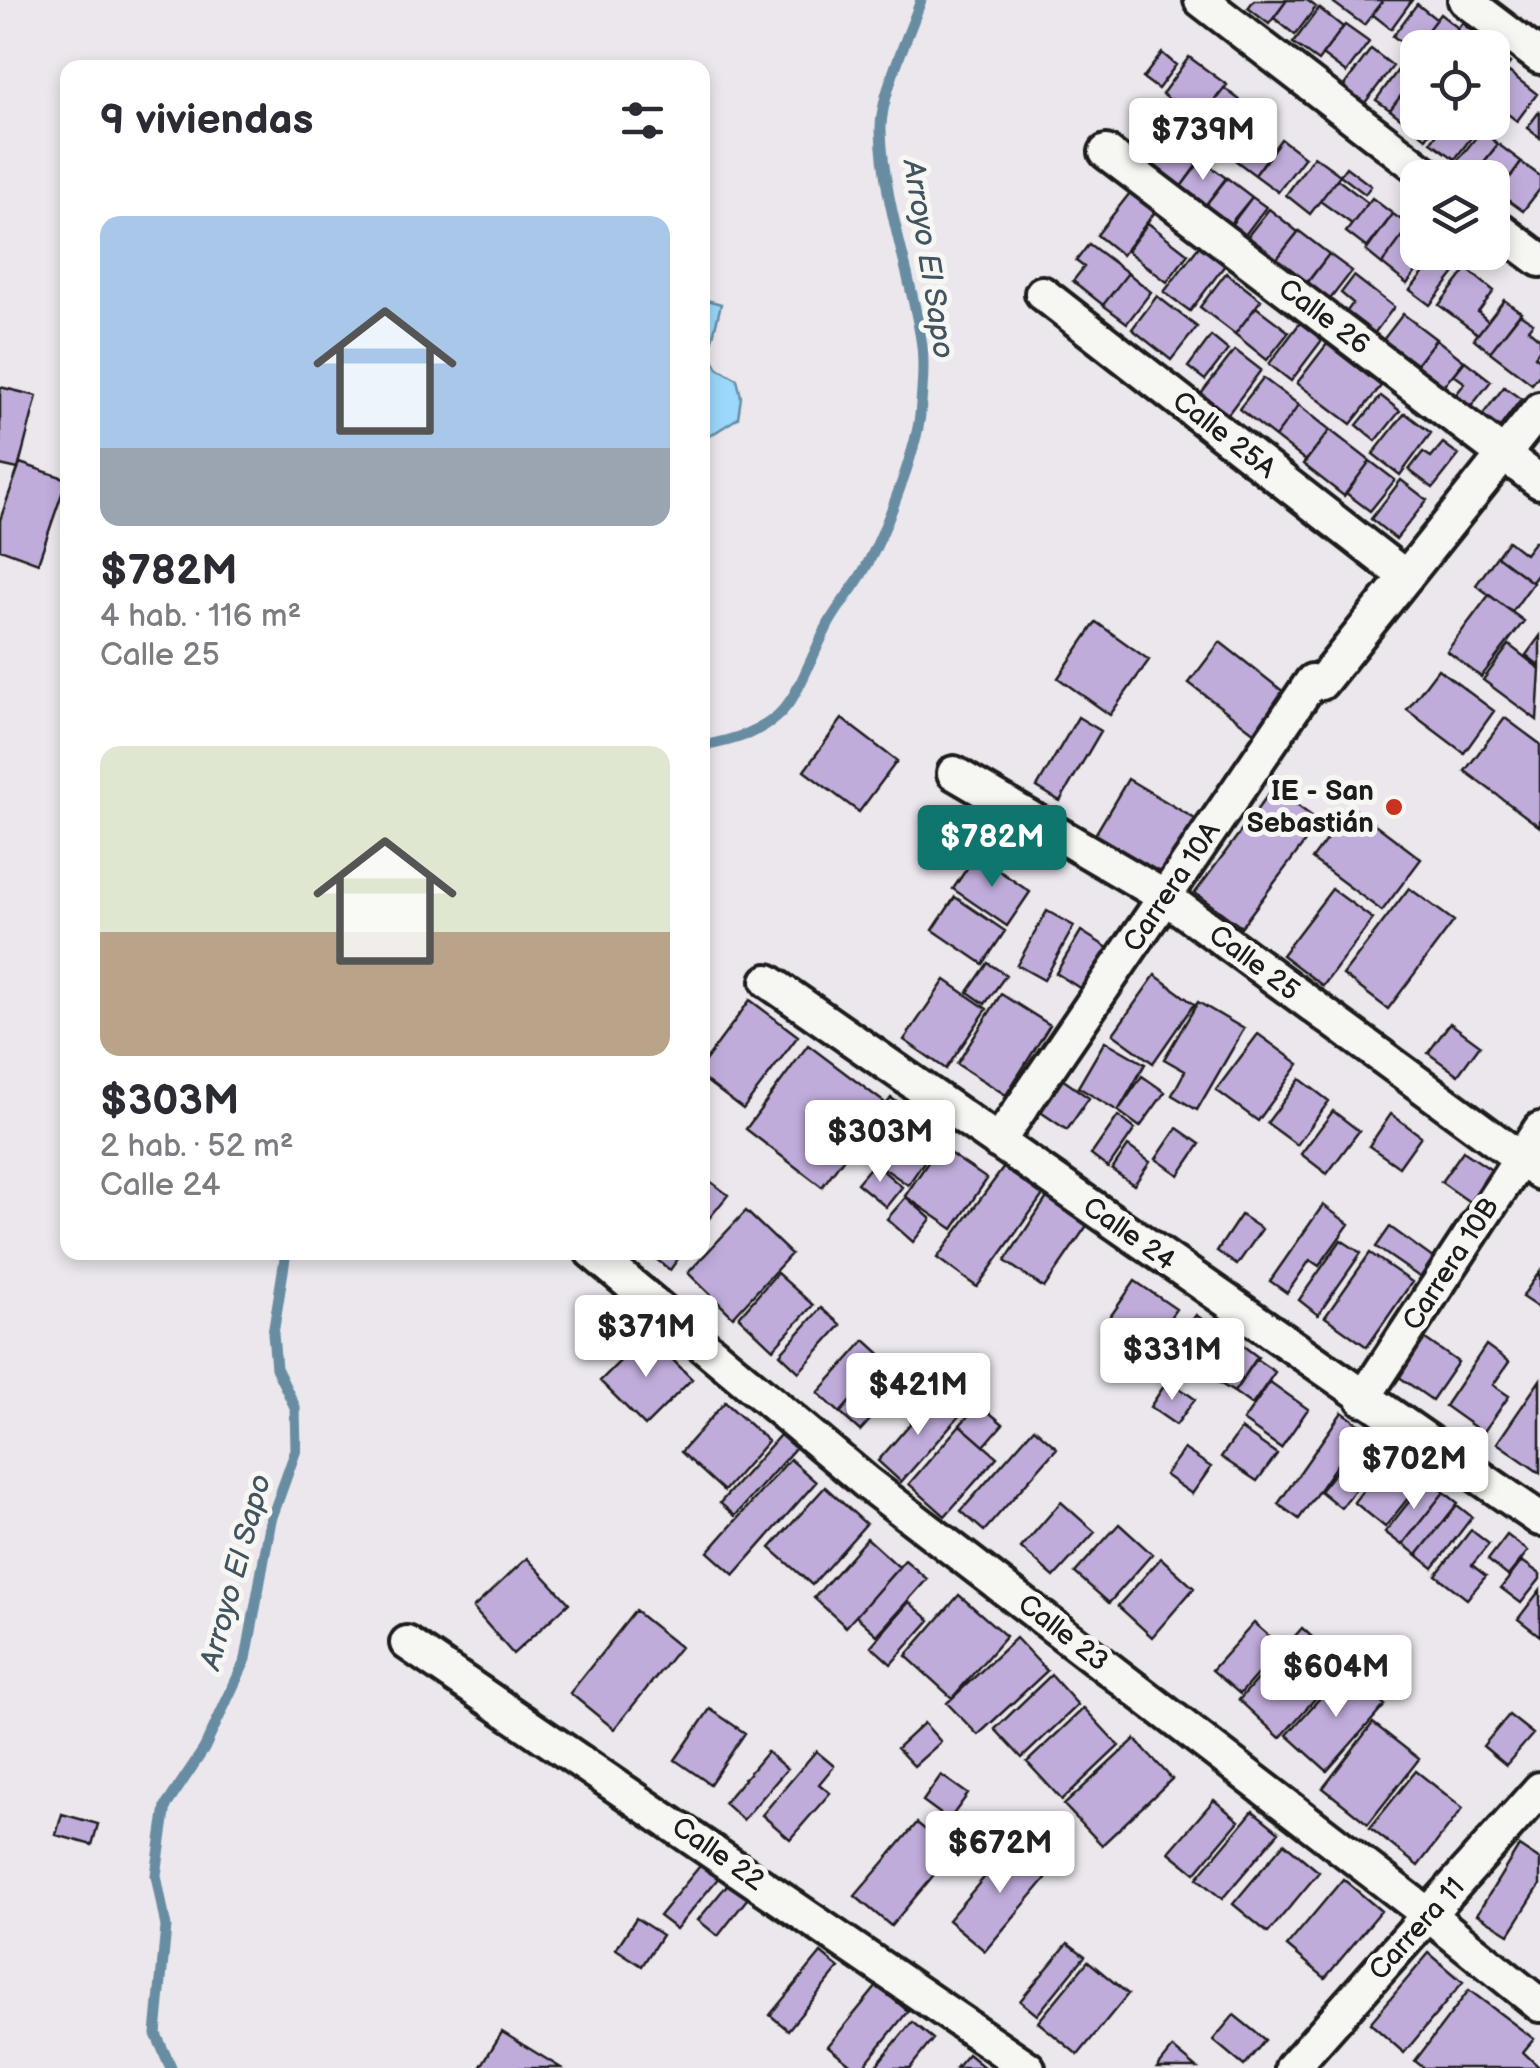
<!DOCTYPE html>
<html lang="es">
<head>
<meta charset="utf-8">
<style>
  body { margin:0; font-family:"Balsamiq Sans",sans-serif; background:#f2f2f3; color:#2b2b33; height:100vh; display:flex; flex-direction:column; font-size:38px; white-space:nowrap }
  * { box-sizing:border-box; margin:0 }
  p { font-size:32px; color:#7c7c81 }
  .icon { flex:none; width:55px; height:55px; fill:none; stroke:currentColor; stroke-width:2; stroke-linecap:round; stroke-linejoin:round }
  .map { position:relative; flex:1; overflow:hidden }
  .drawer { position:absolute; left:60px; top:60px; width:650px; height:1200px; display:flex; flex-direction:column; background:#fff; border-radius:20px; box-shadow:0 5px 15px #0003 }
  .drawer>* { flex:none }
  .buttons { position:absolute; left:1400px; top:30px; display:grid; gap:20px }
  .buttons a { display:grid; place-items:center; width:110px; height:110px; border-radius:20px; background:#fff; box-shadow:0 5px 15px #0003; font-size:50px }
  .price { position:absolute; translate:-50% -85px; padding:0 22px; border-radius:10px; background:#fff; color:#222; font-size:32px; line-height:65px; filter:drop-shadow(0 2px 5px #0008) }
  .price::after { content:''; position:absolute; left:50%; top:60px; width:30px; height:22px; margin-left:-15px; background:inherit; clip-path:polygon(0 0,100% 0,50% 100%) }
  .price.selected { background:#0f766e; color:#fff }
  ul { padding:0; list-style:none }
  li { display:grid; align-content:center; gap:20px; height:530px; padding:0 40px }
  li span { display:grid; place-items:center; height:310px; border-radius:20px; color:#555 }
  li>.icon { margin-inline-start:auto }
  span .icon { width:180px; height:180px; fill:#fffc; stroke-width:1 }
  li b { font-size:42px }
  h2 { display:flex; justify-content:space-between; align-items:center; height:120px; padding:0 40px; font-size:42px }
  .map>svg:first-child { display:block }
  .water { fill:#9bd8fc; stroke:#688da2; stroke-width:2.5 }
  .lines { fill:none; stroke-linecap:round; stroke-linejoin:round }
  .stream { stroke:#688da2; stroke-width:11 }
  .building { fill:#c0acdb; stroke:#1c1c1c; stroke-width:2.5 }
  .street-casing { stroke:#1c1c1c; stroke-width:40 }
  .street { stroke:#f6f6f2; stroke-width:32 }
  .poi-dot { fill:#c8321e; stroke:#f6f6f2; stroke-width:4 }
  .labels { text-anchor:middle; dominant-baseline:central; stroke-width:10; stroke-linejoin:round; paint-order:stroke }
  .street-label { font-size:28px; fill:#1c1c1c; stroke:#f6f6f2 }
  .poi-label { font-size:28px; font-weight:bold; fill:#1c1c1c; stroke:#f6f6f2; text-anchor:end }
  .water-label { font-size:30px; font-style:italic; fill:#42545f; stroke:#f6f6f2 }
</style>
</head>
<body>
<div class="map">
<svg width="1540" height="2068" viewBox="0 0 1540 2068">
  <rect width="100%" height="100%" fill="#ebe7ed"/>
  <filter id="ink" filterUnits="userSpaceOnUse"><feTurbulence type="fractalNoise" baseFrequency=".01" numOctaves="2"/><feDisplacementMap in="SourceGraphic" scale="20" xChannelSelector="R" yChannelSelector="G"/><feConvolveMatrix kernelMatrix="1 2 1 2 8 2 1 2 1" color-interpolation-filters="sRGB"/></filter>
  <g filter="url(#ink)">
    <path class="water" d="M703,299L721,304L709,352L718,368L737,379L741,397L738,418L708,437L702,436Z"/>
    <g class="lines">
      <path class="stream" d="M702,746C797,729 791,696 829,623C839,605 853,589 863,572C882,540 916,452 920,415C922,392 925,362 921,339C910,270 883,202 881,130C880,95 909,35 921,0
        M171,2068L156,2034L166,1927L156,1875L166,1806L204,1749L246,1659L271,1520L296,1450L295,1407L276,1368L273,1334L286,1252"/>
    </g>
    <path class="building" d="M1254,0H1287L1269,24L1248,8Z
      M1287,0H1307L1316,7L1295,35L1274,18Z
      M1336,0H1380L1382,2L1364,25L1334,3Z
      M1383,0H1412L1391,29L1372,14Z
      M1417,4L1436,19L1412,51L1393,36Z
      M1319,8L1343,27L1318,61L1293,43Z
      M1440,14L1458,28L1444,48H1438L1423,36Z
      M1462,23L1481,39L1474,48H1444Z
      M1345,25L1369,42L1346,73L1322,55Z
      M1371,49L1393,66L1364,104L1343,87Z
      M1162,53L1176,65L1158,89L1143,78Z
      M1497,54L1510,63L1492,86V60Z
      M1189,57L1227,85L1199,121L1162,94Z
      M1406,59L1418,68V73L1390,110L1376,100Z
      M1509,72L1537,94L1517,121L1492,102V95Z
      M1418,73V101L1403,120L1390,110Z
      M1224,88L1254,111L1226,147L1196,124Z
      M1418,101V122H1437L1426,138L1403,120Z
      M1539,112L1540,113V138L1527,128Z
      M1248,118L1262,129L1250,145L1268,158L1255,175L1223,151Z
      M1445,122H1483L1455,159L1431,142Z
      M1175,126L1208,151L1180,188L1147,163Z
      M1481,131L1498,144L1471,178L1454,165Z
      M1281,139L1305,157L1278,192L1255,175Z
      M1498,144L1522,162L1498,193L1492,188V178L1475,175Z
      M1314,156L1340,175L1310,214L1286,195Z
      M1201,159L1226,178L1204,207L1180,188Z
      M1521,162L1540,176V189L1523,211L1498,193Z
      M1346,167L1371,186L1365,194L1340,175Z
      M1227,178L1252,197L1229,225L1204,207Z
      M1337,179L1368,203L1352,224L1320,201Z
      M1133,189L1158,208L1122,255L1097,235Z
      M1252,197L1266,207L1242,239L1228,229Z
      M1372,198L1393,214L1367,248L1346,232Z
      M1269,209L1298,232L1272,265L1243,242Z
      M1393,214L1410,226L1382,264L1366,251Z
      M1148,223L1188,254L1167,282L1127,251Z
      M1410,226L1418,232V252H1431L1407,284L1382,264Z
      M1299,231L1329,254L1302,289L1272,265Z
      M1089,244L1128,273L1103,305L1073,281L1084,267L1076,261Z
      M1200,245L1225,265L1190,311L1164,292Z
      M1329,254L1352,271L1324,307L1302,290Z
      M1439,254L1458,269L1430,305L1410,290Z
      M1467,269L1494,291L1478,312L1488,321L1478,334L1439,305Z
      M1128,273L1151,292L1127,323L1103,305Z
      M1226,273L1261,300L1235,334L1200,307Z
      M1354,276L1394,307L1373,335L1345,314L1353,303L1341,293Z
      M1157,296L1197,327L1171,360L1132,329Z
      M1504,300L1521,312L1490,352L1474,339Z
      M1256,307L1289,332L1267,360L1235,334Z
      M1403,314L1436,339L1415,366L1383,340Z
      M1520,314L1533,323L1528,329L1540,339V349L1535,356L1540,360V374L1532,384L1490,352Z
      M1303,319L1325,336L1291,381L1269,364Z
      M1211,336L1228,350L1205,380L1188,367Z
      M1436,339L1464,361L1441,389L1414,368Z
      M1327,344L1381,386L1351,424L1297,383Z
      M1235,350L1261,370L1228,414L1201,394Z
      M1465,361L1491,381L1469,409L1454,397L1465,383L1454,375Z
      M1263,378L1299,405L1275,437L1239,409Z
      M0,387L37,396L18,469L0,465Z
      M1504,387L1521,399L1497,431L1480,418Z
      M1381,396L1400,411L1376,441L1357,425Z
      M1299,405L1330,430L1306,461L1275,437Z
      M1405,413L1431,433L1400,475L1373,454Z
      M1330,430L1370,461L1344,496L1303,464Z
      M1443,443L1459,455L1433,488L1409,470L1423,452L1431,457Z
      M1370,461L1395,480L1370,511L1346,493Z
      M20,463L67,479L38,563L0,549V520Z
      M1401,480L1427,500L1396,539L1371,519Z
      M1508,541L1525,554L1535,541L1540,545V571L1532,582L1497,556Z
      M1497,556L1533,583L1512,612L1476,585Z
      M1489,595L1524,621L1481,677L1447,651Z
      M1096,622L1149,660L1110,715L1058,678Z
      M1540,636V666L1526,655Z
      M1220,642L1285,693L1255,733L1189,683Z
      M1509,645L1540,669L1537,720L1483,680Z
      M1438,669L1494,711L1464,753L1407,710Z
      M1078,717L1101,731L1060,801L1037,787Z
      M1505,718L1540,744V827L1465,771Z
      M842,719L897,761L859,812L804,771Z
      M1128,779L1200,822L1165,881L1093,838Z
      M1273,788L1320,822L1241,927L1195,893Z
      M1351,806L1421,859L1382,911L1312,859Z
      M976,855L1030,892L1007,926L953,889Z
      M1409,888L1454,921L1388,1009L1343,975Z
      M1332,889L1373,919L1323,986L1282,955Z
      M955,897L1005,931L983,964L933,930Z
      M1047,911L1074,926L1044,980L1017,965Z
      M1081,931L1111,950L1086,992L1056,973Z
      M988,963L1006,975L985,1004L968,992Z
      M1155,975L1194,1004L1153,1063L1113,1034Z
      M945,980L987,1009L946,1069L904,1040Z
      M1001,994L1050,1025L1006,1095L957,1064Z
      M750,1000L798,1036L743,1109L702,1078V1065Z
      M1198,1002L1244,1029L1197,1110L1172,1095L1185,1071L1164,1059Z
      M1450,1023L1480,1045L1458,1075L1428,1053Z
      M1258,1034L1299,1064L1258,1121L1216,1090Z
      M1105,1041L1145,1064L1118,1111L1078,1087Z
      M808,1045L885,1103L822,1187L746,1129Z
      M1142,1076L1165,1092L1140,1127L1118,1111Z
      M1062,1079L1089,1098L1067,1130L1039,1111Z
      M1300,1079L1329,1101L1297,1145L1267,1123Z
      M891,1098L943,1134L908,1185L855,1148Z
      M1333,1111L1359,1131L1327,1174L1301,1154Z
      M1391,1114L1421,1136L1399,1167L1369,1146Z
      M1118,1116L1135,1129L1108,1168L1091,1155Z
      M1177,1128L1200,1144L1179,1175L1156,1159Z
      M939,1146L987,1179L953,1229L905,1196Z
      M1128,1146L1150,1162L1134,1185L1112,1170Z
      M1463,1151L1493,1171L1471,1203L1441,1182Z
      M874,1163L902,1187L886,1207L857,1183Z
      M1004,1167L1043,1195L977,1287L937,1258Z
      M702,1175L728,1195L702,1227Z
      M1048,1196L1088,1224L1044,1288L1005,1261Z
      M906,1197L931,1219L913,1242L887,1219Z
      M1323,1205L1349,1224L1319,1266L1310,1260L1287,1293L1270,1281Z
      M746,1211L791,1254L733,1317L688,1273Z
      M1241,1215L1262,1229L1237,1265L1217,1251Z
      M1390,1227L1437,1261L1424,1280L1376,1247Z
      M1341,1240L1361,1253L1318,1315L1299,1300Z
      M647,1252H683L670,1270Z
      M1370,1253L1412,1282L1367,1347L1325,1317Z
      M1540,1271V1309L1522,1297Z
      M777,1273L813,1305L773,1349L739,1317Z
      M1135,1281L1176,1309L1141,1359L1101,1330Z
      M821,1308L841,1325L799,1372L780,1354Z
      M1196,1315L1238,1344L1218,1371L1176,1342Z
      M647,1334L692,1379L645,1426L600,1381Z
      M1421,1336L1458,1362L1432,1400L1395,1374Z
      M865,1340L887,1360L840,1413L818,1393Z
      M1242,1345L1258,1357L1234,1392L1216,1381Z
      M1486,1345L1509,1362L1493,1385L1509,1396L1483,1433L1445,1406Z
      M1256,1359L1275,1372L1252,1405L1234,1392Z
      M886,1360L907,1379L860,1431L840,1413Z
      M1168,1380L1195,1399L1176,1425L1150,1407Z
      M1540,1380V1473L1497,1443Z
      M1270,1382L1308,1409L1281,1448L1243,1421Z
      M935,1395L959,1416L901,1482L878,1461Z
      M725,1402L768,1441L724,1491L681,1452Z
      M979,1404L1003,1424L984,1446L960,1425Z
      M1342,1412L1363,1427L1299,1519L1278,1504Z
      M960,1425L997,1457L945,1516L909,1484Z
      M1034,1428L1057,1448L984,1531L961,1511Z
      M1241,1429L1277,1454L1257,1481L1221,1457Z
      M780,1435L795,1448L735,1516L720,1503Z
      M1358,1443L1379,1459L1341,1508L1320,1491Z
      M1184,1449L1211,1467L1192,1494L1165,1475Z
      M1389,1457L1421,1482L1385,1527L1354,1502Z
      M790,1459L816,1482L734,1575L708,1552Z
      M1427,1479L1444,1492L1402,1545L1385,1532Z
      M825,1487L866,1524L812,1585L770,1548Z
      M1444,1492L1458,1503L1417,1555L1403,1544Z
      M1061,1502L1095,1532L1054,1577L1021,1548Z
      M1457,1505L1472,1517L1433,1568L1417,1555Z
      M1119,1524L1152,1554L1109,1603L1075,1573Z
      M1471,1530L1489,1544L1472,1565L1486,1576L1467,1599L1436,1575Z
      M1507,1535L1528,1551L1508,1576L1488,1560Z
      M867,1538L899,1567L846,1627L814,1598Z
      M527,1558L569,1603L513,1654L473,1608Z
      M1161,1558L1194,1588L1152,1637L1118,1606Z
      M905,1560L927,1579L877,1635L856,1616Z
      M1522,1561L1540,1574V1579L1521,1603L1501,1588Z
      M1540,1590V1636L1518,1619Z
      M959,1595L1006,1636L952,1698L906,1656Z
      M909,1602L930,1620L891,1664L871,1646Z
      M635,1611L680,1647L614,1729L570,1693Z
      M1254,1623L1281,1647L1240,1694L1212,1670Z
      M1302,1628L1344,1666L1280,1738L1239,1700Z
      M1016,1638L1047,1671L978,1735L947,1703Z
      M1345,1670L1385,1705L1327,1771L1287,1735Z
      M1051,1675L1078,1705L1022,1758L995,1729Z
      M1084,1708L1119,1746L1062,1800L1027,1762Z
      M710,1709L745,1733L710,1784L675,1760Z
      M1509,1715L1533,1734L1506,1765L1483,1746Z
      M924,1723L941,1742L914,1766L897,1748Z
      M1373,1723L1419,1759L1368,1824L1323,1788Z
      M1135,1739L1172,1779L1102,1845L1064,1805Z
      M816,1751L834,1766L819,1784L830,1793L790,1839L762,1815Z
      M767,1752L787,1769L743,1820L724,1803Z
      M1416,1771L1463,1808L1418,1866L1370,1828Z
      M941,1775L968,1794L949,1820L923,1801Z
      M1214,1800L1239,1821L1195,1873L1169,1852Z
      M1253,1811L1279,1832L1222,1899L1197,1878Z
      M62,1814L98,1824L92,1845L56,1835Z
      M917,1823L953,1852L891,1926L855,1896Z
      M1016,1840L1052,1871L985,1951L948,1920Z
      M1284,1843L1319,1872L1268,1933L1233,1904Z
      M1519,1846L1540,1860V1885L1509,1934L1477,1914Z
      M708,1856L725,1870L676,1929L659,1916Z
      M732,1879L751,1894L718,1936L698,1920Z
      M1343,1879L1381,1911L1325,1978L1287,1946Z
      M636,1918L662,1935L642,1966L616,1949Z
      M1068,1943L1085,1956L1037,2015L1020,2001Z
      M821,1953L839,1968L788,2030L770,2015Z
      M1429,1953L1463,1982L1404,2053L1370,2023Z
      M1088,1961L1128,1994L1078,2055L1038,2022Z
      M877,1986L908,2011L862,2068H855L828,2046Z
      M1469,1990L1534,2039L1523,2052L1540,2068H1424L1415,2061Z
      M1234,2015L1265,2040L1244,2066L1213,2040Z
      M912,2022L933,2039L910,2068H874Z
      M502,2032L561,2068H480Z
      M1173,2048L1197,2068H1157Z
      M968,2054L985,2068H956Z"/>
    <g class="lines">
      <g class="street-casing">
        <path id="street" d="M1201,0L1432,178
          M1465,0L1540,57
          M1106,152L1540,482
          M1492,224L1540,260
          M1042,293L1406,577
          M954,773L1165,897L1540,1173
          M768,981L1540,1519
          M998,1142L1312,681L1321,683L1540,409
          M592,1252L867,1483L1430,1916L1540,2005
          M1363,1399L1540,1129
          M407,1643L1028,2068
          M1292,2068L1540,1789"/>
      </g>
      <use href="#street" class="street"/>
    </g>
  </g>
  <circle class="poi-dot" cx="1394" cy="807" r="10"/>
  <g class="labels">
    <g class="street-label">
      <text transform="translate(1324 317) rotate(37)">Calle 26</text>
      <text transform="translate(1224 435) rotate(38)">Calle 25A</text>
      <text transform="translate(1172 887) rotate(-56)">Carrera 10A</text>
      <text transform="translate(1254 963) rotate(37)">Calle 25</text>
      <text transform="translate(1129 1234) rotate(35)">Calle 24</text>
      <text transform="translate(1451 1264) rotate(-57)">Carrera 10B</text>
      <text transform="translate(1063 1633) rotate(38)">Calle 23</text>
      <text transform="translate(718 1854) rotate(35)">Calle 22</text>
      <text transform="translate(1417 1929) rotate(-48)">Carrera 11</text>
    </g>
    <g class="poi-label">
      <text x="1374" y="791">IE - San<tspan x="1374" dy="32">Sebastián</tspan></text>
    </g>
    <g class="water-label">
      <text transform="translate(928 259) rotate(81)">Arroyo El Sapo</text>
      <text transform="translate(236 1572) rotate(-75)">Arroyo El Sapo</text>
    </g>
  </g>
</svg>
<div class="buttons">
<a><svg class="icon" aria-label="locate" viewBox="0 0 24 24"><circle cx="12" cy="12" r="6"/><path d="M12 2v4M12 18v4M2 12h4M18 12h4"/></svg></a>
<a><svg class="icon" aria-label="layers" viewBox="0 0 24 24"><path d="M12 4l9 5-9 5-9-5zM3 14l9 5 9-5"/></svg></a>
</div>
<b class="price" style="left:1203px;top:183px">$739M</b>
<b class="price selected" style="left:992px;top:890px">$782M</b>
<b class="price" style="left:880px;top:1185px">$303M</b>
<b class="price" style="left:646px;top:1380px">$371M</b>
<b class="price" style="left:1172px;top:1403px">$331M</b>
<b class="price" style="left:918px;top:1438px">$421M</b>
<b class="price" style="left:1414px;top:1512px">$702M</b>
<b class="price" style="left:1336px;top:1720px">$604M</b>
<b class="price" style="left:1000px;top:1896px">$672M</b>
<section class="drawer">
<h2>9 viviendas<svg class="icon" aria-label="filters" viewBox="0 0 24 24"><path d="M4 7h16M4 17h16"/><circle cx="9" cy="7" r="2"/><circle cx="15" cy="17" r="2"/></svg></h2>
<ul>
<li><span style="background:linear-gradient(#a9c7e8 75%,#9aa5b1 0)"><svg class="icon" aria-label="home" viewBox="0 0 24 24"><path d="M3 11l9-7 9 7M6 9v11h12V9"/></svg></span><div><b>$782M</b><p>4 hab. · 116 m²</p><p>Calle 25</p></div></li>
<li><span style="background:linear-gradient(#dfe7d0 60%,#b9a48a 0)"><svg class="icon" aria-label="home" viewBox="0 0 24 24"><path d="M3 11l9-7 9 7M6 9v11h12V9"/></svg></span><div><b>$303M</b><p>2 hab. · 52 m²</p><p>Calle 24</p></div></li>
</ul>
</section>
</div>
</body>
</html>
